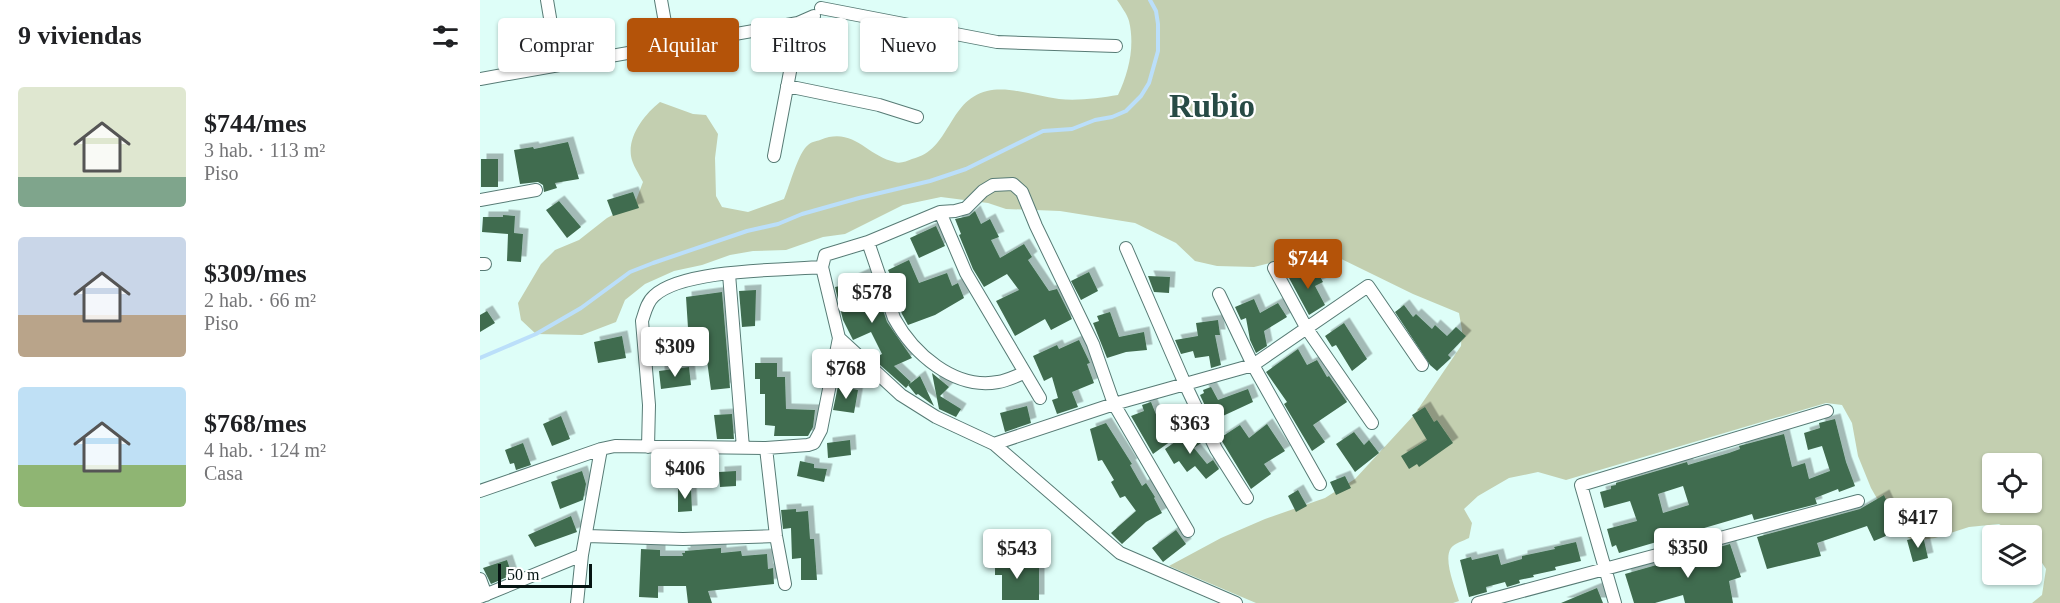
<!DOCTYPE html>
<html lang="es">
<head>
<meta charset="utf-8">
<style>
  body { margin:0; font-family:"Times New Roman",serif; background:#f6f6f6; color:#202124; height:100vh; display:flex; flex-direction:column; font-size:22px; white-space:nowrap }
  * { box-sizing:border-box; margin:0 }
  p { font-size:20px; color:#757577 }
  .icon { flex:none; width:33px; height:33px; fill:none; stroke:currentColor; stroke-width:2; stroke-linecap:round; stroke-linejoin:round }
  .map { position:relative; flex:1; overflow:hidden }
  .drawer { display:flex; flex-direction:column; background:#fff; width:480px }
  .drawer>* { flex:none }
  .top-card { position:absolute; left:18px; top:18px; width:570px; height:54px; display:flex; gap:12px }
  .fabs { position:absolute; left:1502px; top:453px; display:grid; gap:12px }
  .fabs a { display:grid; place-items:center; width:60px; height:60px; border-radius:6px; background:#fff; box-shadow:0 2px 4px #0004; font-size:30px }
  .scale { position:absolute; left:18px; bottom:15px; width:94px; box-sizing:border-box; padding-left:6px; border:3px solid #061412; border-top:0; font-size:16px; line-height:21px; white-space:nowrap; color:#061412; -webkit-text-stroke:4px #fff; paint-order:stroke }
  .price { position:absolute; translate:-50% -51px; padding:0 14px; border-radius:6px; background:#fff; color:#222; font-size:20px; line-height:39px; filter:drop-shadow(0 2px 3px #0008) }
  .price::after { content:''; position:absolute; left:50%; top:36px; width:18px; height:14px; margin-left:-9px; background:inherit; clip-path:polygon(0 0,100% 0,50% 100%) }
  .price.selected { background:#b45309; color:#fff }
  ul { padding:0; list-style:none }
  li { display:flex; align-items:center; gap:18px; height:150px; padding:0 18px }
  li span { display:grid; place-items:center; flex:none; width:168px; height:120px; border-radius:6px; color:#555 }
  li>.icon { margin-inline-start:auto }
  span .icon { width:72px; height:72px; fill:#fffc; stroke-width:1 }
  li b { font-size:26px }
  h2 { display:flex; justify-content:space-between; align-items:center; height:72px; padding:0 18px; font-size:26px }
  .pill { padding:0 21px; border-radius:6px; background:#fff; box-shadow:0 2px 4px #0004; font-size:21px; line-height:54px }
  .pill.selected { background:#b45309; color:#fff }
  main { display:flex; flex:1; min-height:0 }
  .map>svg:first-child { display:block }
  .green { fill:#c3cfb0; fill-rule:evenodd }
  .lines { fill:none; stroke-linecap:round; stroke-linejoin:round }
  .stream { stroke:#bbdffa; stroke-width:4 }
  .building { fill:#416c4f; fill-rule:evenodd; filter:url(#shadow) }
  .street-casing { stroke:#577b75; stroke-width:14 }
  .street { stroke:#fff; stroke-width:12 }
  .labels { text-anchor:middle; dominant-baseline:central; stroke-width:4.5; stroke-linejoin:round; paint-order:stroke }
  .town-label { font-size:33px; font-weight:bold; fill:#274a45; stroke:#fff }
</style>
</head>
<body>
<main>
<section class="drawer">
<h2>9 viviendas<svg class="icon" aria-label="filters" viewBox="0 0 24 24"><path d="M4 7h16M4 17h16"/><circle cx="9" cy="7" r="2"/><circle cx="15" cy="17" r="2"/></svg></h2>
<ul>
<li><span style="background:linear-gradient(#dfe7d0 75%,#7fa58c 0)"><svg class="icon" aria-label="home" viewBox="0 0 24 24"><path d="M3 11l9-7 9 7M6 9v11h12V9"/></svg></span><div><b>$744/mes</b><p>3 hab. · 113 m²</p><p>Piso</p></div></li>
<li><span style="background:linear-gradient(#c9d6e8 65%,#b9a48a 0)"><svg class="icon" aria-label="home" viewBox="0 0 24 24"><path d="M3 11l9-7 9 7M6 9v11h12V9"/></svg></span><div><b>$309/mes</b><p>2 hab. · 66 m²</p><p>Piso</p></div></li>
<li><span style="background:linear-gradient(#bfe0f5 65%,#8fb573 0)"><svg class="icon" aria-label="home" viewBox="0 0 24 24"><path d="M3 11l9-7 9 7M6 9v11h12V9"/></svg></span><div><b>$768/mes</b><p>4 hab. · 124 m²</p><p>Casa</p></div></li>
</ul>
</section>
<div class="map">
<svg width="1580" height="603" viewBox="0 0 1580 603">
  <defs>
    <filter id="shadow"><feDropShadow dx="5.5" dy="-5.5" stdDeviation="0" flood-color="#0004"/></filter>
  </defs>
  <rect width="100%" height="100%" fill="#defef8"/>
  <path class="green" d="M637,0H1580V603H1552L1562,595L1566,569L1551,546V536L1537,535L1519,524L1489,527L1455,538L1434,541L1415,530L1391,488L1378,456L1372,423L1362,405L1346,403L1086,480L1058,472L1029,478L998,496L984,509L992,523L989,538C983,541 975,543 971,548C963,559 975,588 979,601L973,603H776L689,566L741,538L785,519L845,498L875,479L934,415L981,346L982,330L979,313L933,294L843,250L774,267L737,266L715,261L696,243L655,223L580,211L526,209L508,203L461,197L423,205L365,234L343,237L306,250L273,251L250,255L222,265L194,271L165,284L145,300L136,322L102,335L56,334L41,320L38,303L61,264L75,250L99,240L127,218L155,203L163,182C159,174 152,164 151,156C148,135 165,114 180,102L213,114L226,115L238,134L235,158L236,196L242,207L268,212L304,199C310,185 318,153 328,145C331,142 337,141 340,140C374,126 386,156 415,162C420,164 427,161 432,159C471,150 467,101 507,91C530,86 556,96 579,99C598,101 620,98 638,95C649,72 655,46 649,21C647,14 641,6 637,0ZM1512,464H1551V502H1512Z"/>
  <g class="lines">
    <path class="stream" d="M0,358L56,334L101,308L150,272L173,263L267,231L298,224L322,214L379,198L450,181L486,169L563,131L592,129L615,120L632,117L646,111L661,96L669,83L678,51V24L676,11L670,0"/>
  </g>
  <path class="building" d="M88,142L99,179L75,183L77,188L64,192L63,185L58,182L40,184L34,150L53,147L54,149Z
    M1,159H18V187H1Z
    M153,192L159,208L133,216L127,200Z
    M79,201L101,227L87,238L66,210Z
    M495,211L501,224L510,219L519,237L511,240L520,258L544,244L552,257L548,260L569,291L577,289L592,319L571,330L565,319L535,336L516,301L539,290L527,274L504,287L493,269L479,235L481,234L475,219L489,216Z
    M23,215L35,216L34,233L43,234L41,262L27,261L28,234L2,232L3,217H23Z
    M456,226L465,246L439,258L430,238Z
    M429,260L439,283L467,273L472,286L478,283L484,298L455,315L428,325L422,314L413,290L417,289L408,270Z
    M836,269L843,282L835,286L845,305L829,315L809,278L823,270L825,274Z
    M609,272L618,291L601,300L591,281Z
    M386,273L392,287L388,288L396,306L401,304L407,322L432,358L414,366L431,382L426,388L399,364L396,357L402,354L391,332L373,340L363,320L355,287L365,285L364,283Z
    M668,276L690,277L689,293L674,292Z
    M276,290L275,326L262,327L259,291Z
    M242,292L250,388L231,390L225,346H220L219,328H208L206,297Z
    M774,299L780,313L798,303L807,317L784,331L787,346L776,353L770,340L766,318L761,320L755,307Z
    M924,305L933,317L936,314L952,329L955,325L967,336L976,327L986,336L968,355L971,358L957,371L950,365L915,312Z
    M7,311L15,323L0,332V315Z
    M630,312L639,337L664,332L667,350L646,352L627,358L613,323L619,321L617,316Z
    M738,320L740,335H735L741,365L731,368L729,356L715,358L713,351L701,354L695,340L718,336L716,323Z
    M864,323L887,359L872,371L856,345L852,347L845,336Z
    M142,336L146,358L118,363L114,342Z
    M599,340L610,363L607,364L614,383L592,392L598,407L577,414L572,400L578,398L572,377L564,381L553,356L577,345L579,349Z
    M818,349L827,365L837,360L847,377L849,376L867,402L833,425L845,442L832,451L804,404L807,402L786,372Z
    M275,363H297V377H305L306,409L335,410L333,427L328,436H294L295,426L285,425V394H280V379H275Z
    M209,367L211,385L181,389L179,371Z
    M452,373L469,387L460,396L481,409L476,417L459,409Z
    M440,376L454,406L438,394L436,395L428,385Z
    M358,386L378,390L374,413L353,410Z
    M731,387L738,400L768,389L773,402L732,421L720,395L724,393L723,390Z
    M671,402L681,427L691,441L673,454L651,416L664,411L662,405Z
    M547,406L551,423L525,432L520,413Z
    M945,407L954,422L957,420L973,443L939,467L937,464L929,469L921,456L947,440L932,415Z
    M252,414L254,439H237L234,415Z
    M81,416L90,439L72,446L63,424Z
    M1355,419L1366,462L1375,486L1359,492L1358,489L1335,498L1337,504L1274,520L1272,514L1139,553L1136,545L1132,547L1127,529L1157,521L1150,501L1124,508L1120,492L1131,489V486L1136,485V483L1207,462L1208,465L1249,453L1260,449L1259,446L1304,434L1312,467L1325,463L1329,479L1350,471L1342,446L1328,450L1324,433L1340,428L1339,423ZM1203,486L1209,505L1183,513L1178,494Z
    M626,423L652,464L650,465L662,486L666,483L675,497L674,498L682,513L666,522L642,544L631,533L656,511L645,496L640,498L631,482L634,480L622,460L618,461L610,429Z
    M787,424L805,451L784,464L791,474L771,489L740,438L760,425L769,438Z
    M712,430L721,443L714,448L727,464L733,460L739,469L726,479L715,466L707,472L699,461L694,464L685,449Z
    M874,432L884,445L889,440L899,453L875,472L856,444Z
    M370,440L371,455L348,458L347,443Z
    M43,443L51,465L36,470L34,463L30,464L25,450Z
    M320,461L334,464V468L347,469L344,482L317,476Z
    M102,471L106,484L103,500L80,509L71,482Z
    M256,471V486L240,487L239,472Z
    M865,476L871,488L856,495L850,482Z
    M198,489H211L212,511L198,512Z
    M818,490L827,506L816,512L808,496Z
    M1404,495L1420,530L1394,541L1387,526L1337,543L1341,556L1287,569L1277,537L1380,509Z
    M316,509V512L328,511L330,539H334L337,580H321V558L312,559L311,528L303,529L301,510Z
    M91,516L97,532L55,547L48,535Z
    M696,530L706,544L683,562L672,548Z
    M1443,536L1448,558L1433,562L1427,540Z
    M1096,542L1101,561L1075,567L1076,570L1053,575L1054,577L1039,580L1040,583L1027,587L1025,582L1006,587L1007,592L989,597L980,560L991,557L992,560L1018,554L1021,565L1042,559V556L1075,549L1074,547Z
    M1250,544L1261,577L1249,581L1253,603H1205L1203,595L1175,603H1154L1145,574Z
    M241,548V553L261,551L262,556L287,554L288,569L293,568L294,584L228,591L232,603H208L206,586H178V598L159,597L161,549L180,550V556H203L202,553H205V551Z
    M515,553H528V568H559V600H522V575H515Z
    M27,560L32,575L11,584L3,568Z
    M1117,588L1123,603H1081Z"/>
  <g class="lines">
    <g class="street-casing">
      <path id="street" d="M67,0L78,65
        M181,0L189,45
        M341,8L517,42L636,46
        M0,79L318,23L334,16
        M307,86L399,105L437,117
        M294,156L316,40L332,18
        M0,200L56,190
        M460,212L486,273L560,398
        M388,242L414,318C433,353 474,390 518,382C526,381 536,376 544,373
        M646,248L705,384L736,449L767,498
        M0,264H5
        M794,268L827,329L892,423
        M249,274L263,448
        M739,294L773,365L840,484
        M514,444L634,404L773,365L888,286L942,365
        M168,447L169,405L162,321C165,312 167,302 174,296C202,269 303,270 342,267
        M286,448L296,536L305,584
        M0,491L121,449L135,446L286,448L328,445L334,443L341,430L359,338
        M708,531L634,404L613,344L556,226L542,192L533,184L513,185L503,191L486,208L475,211L460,212L388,242L345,255L342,267L359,338L421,395L456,417L514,444L640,553L756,603
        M107,536L203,539L296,536
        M0,579L6,595
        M0,597L102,555
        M97,603L102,555L121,449
        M998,603L1378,501
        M1135,603L1101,485L1347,411"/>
    </g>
    <use href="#street" class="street"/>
  </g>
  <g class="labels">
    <g class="town-label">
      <text x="732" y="106">Rubio</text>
    </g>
  </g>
</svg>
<div class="fabs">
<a><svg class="icon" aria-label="locate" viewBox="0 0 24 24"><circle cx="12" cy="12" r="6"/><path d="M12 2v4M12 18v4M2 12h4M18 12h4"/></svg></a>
<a><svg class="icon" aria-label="layers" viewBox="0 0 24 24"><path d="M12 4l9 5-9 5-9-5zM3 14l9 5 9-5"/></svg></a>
</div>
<div class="scale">50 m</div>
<b class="price selected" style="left:828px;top:290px">$744</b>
<b class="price" style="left:392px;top:324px">$578</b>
<b class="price" style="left:195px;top:378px">$309</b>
<b class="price" style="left:366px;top:400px">$768</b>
<b class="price" style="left:710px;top:455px">$363</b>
<b class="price" style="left:205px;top:500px">$406</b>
<b class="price" style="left:1438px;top:549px">$417</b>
<b class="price" style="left:1208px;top:579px">$350</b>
<b class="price" style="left:537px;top:580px">$543</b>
<div class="top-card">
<a class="pill">Comprar</a>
<a class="pill selected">Alquilar</a>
<a class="pill">Filtros</a>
<a class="pill">Nuevo</a>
</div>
</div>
</main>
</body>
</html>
